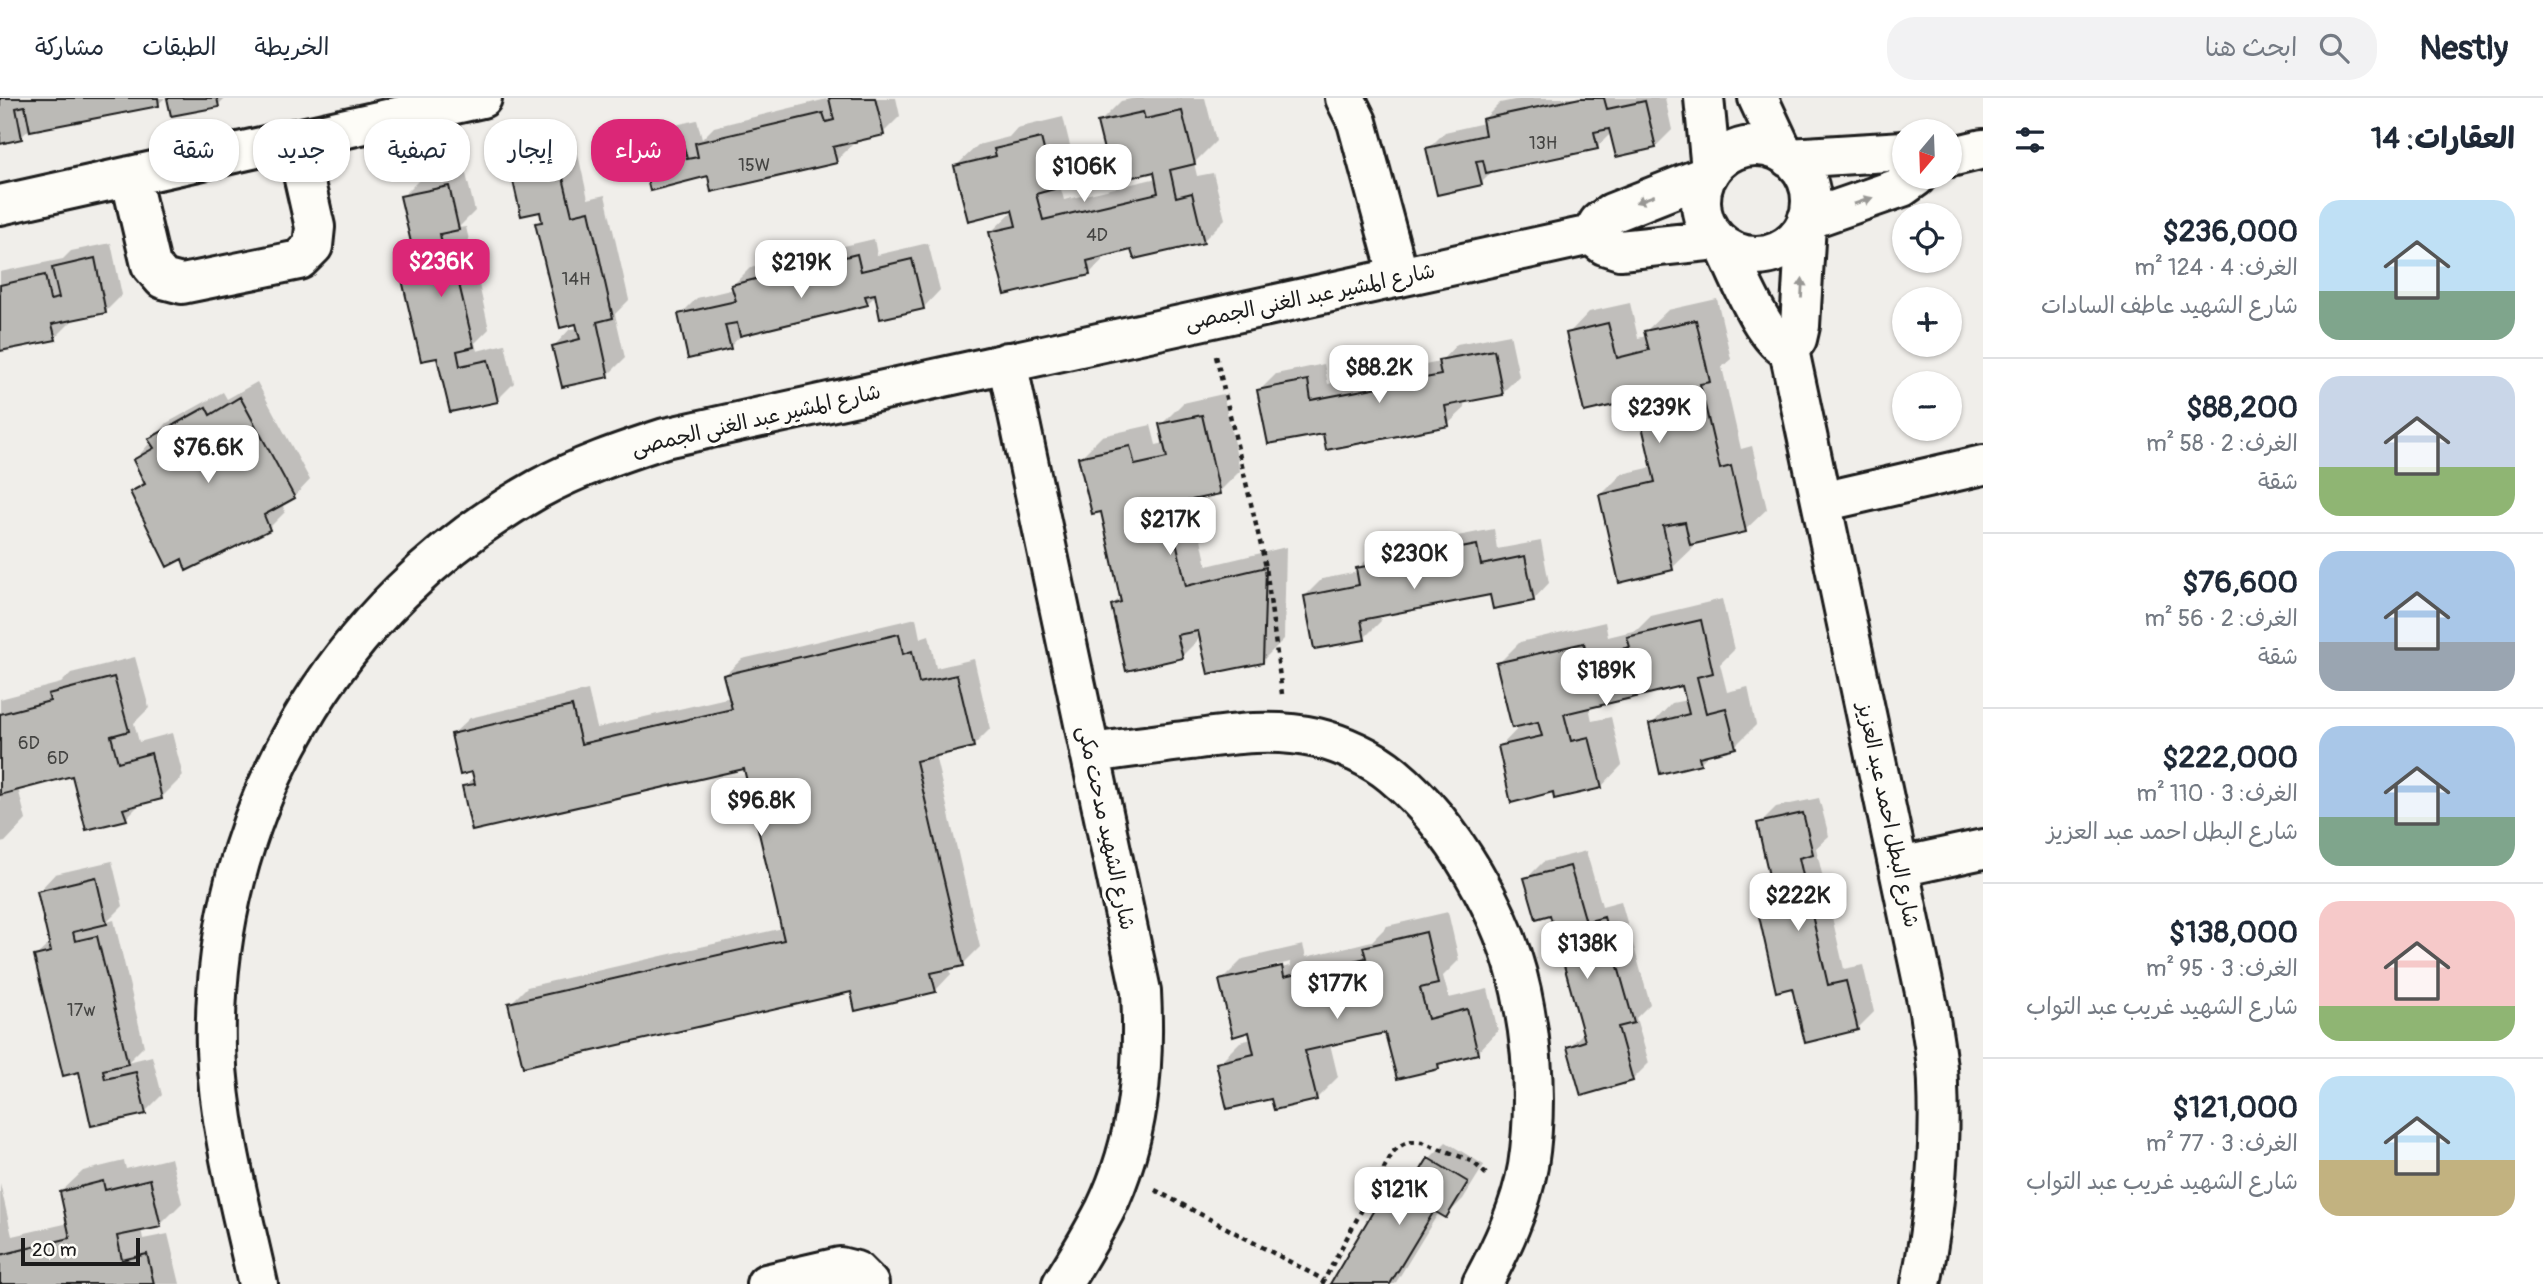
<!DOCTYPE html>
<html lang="ar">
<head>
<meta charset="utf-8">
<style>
  body { margin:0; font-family:Pangolin,"Playpen Sans Arabic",sans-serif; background:#f2f2f3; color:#1f2937; direction:rtl; height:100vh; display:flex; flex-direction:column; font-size:26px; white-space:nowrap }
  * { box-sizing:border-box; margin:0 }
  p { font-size:23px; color:#747a83 }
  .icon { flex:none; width:38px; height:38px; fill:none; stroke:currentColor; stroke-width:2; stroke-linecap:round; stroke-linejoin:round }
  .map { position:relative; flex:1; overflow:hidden; direction:ltr }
  .panel { display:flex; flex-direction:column; background:#fff; width:560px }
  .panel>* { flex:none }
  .banner { position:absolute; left:21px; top:21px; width:665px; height:63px; direction:rtl; display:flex; gap:14px }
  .needle { width:46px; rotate:199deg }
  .controls { position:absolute; left:1892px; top:21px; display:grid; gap:14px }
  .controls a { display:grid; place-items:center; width:70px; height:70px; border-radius:50%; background:#fff; box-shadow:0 2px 5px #0004; font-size:35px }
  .scale { position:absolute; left:21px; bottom:18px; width:119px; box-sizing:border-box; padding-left:7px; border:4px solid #1c1c1c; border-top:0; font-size:19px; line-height:24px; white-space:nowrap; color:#1c1c1c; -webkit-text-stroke:5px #fdfcf7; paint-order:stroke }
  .price { position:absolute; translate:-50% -60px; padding:0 16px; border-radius:14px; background:#fff; color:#222; font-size:23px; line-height:46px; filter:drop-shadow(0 2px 4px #0008) }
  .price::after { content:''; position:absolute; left:50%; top:42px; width:21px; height:16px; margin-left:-10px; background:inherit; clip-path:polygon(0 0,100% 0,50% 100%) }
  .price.active { background:#db2777; color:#fff }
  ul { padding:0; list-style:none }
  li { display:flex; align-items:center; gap:21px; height:175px; padding:0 28px }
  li+li { border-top:2px solid #e0e1e3 }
  li span { display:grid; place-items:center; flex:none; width:196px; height:140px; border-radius:21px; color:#555 }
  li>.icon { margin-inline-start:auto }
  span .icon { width:84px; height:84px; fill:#fffc; stroke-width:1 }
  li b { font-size:30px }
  h2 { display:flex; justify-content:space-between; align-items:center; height:84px; padding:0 28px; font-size:30px }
  .tag { padding:0 24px; border-radius:28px; background:#fff; box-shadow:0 2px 5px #0004; font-size:24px; line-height:63px }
  .tag.active { background:#db2777; color:#fff }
  header { display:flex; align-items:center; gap:42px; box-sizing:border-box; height:98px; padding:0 35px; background:#fff; border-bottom:2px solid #e0e1e3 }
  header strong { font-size:33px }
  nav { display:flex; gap:38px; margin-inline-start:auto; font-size:24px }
  .search { width:490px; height:63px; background:#f2f2f3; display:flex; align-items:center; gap:18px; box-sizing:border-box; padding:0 24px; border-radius:28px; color:#747a83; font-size:26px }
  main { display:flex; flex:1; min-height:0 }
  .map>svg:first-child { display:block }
  .shadow { fill:#0003; fill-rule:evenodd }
  .building { fill:#bbbab6; stroke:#1c1c1c; stroke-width:2 }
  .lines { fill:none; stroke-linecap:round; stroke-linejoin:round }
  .minor-casing { stroke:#1c1c1c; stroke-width:44 }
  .path { stroke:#1c1c1c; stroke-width:4.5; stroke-dasharray:5 5; stroke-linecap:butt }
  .minor { stroke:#fdfcf7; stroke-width:38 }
  .oneway { fill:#989794 }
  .labels { text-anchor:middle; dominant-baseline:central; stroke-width:7; stroke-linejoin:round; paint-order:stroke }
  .number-label { font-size:18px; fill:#444442 }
  .street-label { font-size:21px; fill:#1c1c1c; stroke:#fdfcf7 }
</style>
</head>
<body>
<header>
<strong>Nestly</strong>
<div class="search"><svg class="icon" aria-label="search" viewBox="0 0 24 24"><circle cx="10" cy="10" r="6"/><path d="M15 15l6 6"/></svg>ابحث هنا</div>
<nav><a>الخريطة</a><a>الطبقات</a><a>مشاركة</a></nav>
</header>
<main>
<section class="panel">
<h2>العقارات: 14<svg class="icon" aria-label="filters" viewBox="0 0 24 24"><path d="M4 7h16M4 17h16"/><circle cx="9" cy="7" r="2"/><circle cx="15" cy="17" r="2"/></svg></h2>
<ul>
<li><span style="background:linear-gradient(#bfe0f5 65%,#7fa58c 0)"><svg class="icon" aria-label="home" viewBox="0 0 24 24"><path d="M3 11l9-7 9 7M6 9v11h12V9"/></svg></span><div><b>$236,000</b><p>الغرف: 4 · 124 m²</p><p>شارع الشهيد عاطف السادات</p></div></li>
<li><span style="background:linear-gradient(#c9d6e8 65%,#8fb573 0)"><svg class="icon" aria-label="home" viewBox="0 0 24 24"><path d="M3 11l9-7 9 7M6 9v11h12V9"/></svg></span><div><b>$88,200</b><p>الغرف: 2 · 58 m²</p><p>شقة</p></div></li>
<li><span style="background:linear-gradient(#a9c7e8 65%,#9aa5b1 0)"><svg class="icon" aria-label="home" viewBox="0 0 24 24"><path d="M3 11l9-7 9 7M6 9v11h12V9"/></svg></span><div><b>$76,600</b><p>الغرف: 2 · 56 m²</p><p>شقة</p></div></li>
<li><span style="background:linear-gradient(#a9c7e8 65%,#7fa58c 0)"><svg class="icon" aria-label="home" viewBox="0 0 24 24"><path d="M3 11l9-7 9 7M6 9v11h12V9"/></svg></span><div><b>$222,000</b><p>الغرف: 3 · 110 m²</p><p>شارع البطل احمد عبد العزيز</p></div></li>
<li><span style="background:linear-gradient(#f6c9c9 75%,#8fb573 0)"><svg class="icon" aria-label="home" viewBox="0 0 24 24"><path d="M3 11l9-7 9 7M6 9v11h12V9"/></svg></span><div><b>$138,000</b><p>الغرف: 3 · 95 m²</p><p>شارع الشهيد غريب عبد التواب</p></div></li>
<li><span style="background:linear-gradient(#bfe0f5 60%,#c2b280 0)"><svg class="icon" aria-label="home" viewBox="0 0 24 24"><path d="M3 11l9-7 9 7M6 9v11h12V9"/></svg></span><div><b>$121,000</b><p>الغرف: 3 · 77 m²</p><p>شارع الشهيد غريب عبد التواب</p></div></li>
</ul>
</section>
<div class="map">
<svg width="1983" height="1186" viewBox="0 0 1983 1186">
  <rect width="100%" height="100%" fill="#f0eeea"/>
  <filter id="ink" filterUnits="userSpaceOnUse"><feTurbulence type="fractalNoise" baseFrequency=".0143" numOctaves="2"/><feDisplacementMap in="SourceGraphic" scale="14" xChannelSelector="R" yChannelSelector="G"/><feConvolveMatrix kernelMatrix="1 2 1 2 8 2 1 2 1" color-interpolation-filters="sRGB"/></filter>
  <g filter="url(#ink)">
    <path class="shadow" d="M0,0H165L158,6L31,30L21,39L0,44Z
      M169,0H225L218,7Z
      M831,0H896L900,18L883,35L852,42L853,46L836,63L709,76L641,48L658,31L697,22L702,41L714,29Z
      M1136,0H1205L1216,43L1194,65L1197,78L1213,75L1225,121L1203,143L1133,150L1109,155L1090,175L991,134L1016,110L956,68L978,47L1009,39L1017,30L1063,19L1075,68L1059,84L1064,102L1157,80L1155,72L1099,25L1121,3Z
      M1524,0H1665L1672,32L1655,49L1612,34L1597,49L1494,72L1481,85L1428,51L1445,34L1484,25L1483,22L1500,5Z
      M576,47L588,101L605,97L629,202L615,216L625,260L608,277L554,248L570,231L579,230L537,125L543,119L542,112L513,74L529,58Z
      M465,72L475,113L458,130L466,129L489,231L475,245L477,253L505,246L514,285L497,302L438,258L398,157L412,143L402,99L419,82Z
      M874,141L877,157L928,145L940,192L924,209L877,196L867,206L743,235L730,249L680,217L697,200L734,191L733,187L750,170Z
      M111,145L122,197L105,214L71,221L72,223L55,240L0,252V174L63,161L71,153Z
      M1717,201L1731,261L1722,269L1741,351L1752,348L1767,411L1745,432L1693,444L1694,449L1672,470L1601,397L1622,376L1653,369L1638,300L1568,236L1589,214L1630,205L1638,240L1647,238L1646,233L1668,212Z
      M1510,236L1519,278L1502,295L1463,303L1465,310L1448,326L1325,334L1259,293L1276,276L1324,266L1328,286L1440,264L1457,246Z
      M257,284L310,382L294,399L282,405L285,414L269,430L183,458L132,395L145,382L135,362L167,325L223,294L227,301Z
      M1223,296L1240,373L1219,394L1192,400L1207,468L1286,449L1284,541L1262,563L1201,539L1182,558L1112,507L1122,498L1102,412L1080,360L1102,338L1151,327L1156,347L1165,345L1161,327L1183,305Z
      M1494,431L1497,451L1541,443L1549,485L1533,502L1491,495L1379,517L1381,523L1364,540L1305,498L1322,481L1358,474V471L1374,454Z
      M1722,501L1734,552L1720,566L1727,594L1748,589L1756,627L1735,648L1711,654L1700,665L1651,627L1672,605L1687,602L1683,586L1589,608L1592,623L1611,619L1622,667L1601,689L1554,692L1500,649L1522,626L1498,566L1520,544L1605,524L1608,539L1637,532L1651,518Z
      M916,520L920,540L929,537L936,570L974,561L990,631L973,648L935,657L980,849L963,866L950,869L951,876L935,893L852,892L510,906L527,889L783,830L745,669L464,689L475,678L453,636L470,620L588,592L597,630L731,599L725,577L742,561Z
      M135,559L149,610L134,625L139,644L172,635L183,678L161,700L141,705L126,720L73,675L18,690L26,722L5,744L0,745V601L61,585L71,575Z
      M1819,700L1829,738L1816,750L1844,871L1863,867L1874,914L1857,931L1794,887L1753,787L1770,771L1759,726L1776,709Z
      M1586,753L1602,808L1621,803L1650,906L1636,920L1649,965L1632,982L1569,949L1584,934L1551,815L1526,781L1543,764Z
      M112,763L123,808L107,824L114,822L144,948L128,964L152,958L162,997L145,1014L80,972L36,858L51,844L39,793L55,776Z
      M1448,814L1459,862L1443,878L1449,900L1488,891L1498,933L1477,955L1445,962L1438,970L1386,933L1330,946L1338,979L1316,1001L1272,999L1218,966L1240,944L1252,941L1250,932L1221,883L1243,861L1303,847L1306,859L1372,843L1387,828ZM1290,864L1291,868L1244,878V875Z
      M1446,1044L1484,1067L1463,1101L1446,1118L1439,1114L1395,1186H1332L1383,1101L1399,1084L1411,1091L1429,1061Z
      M171,1060L182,1105L160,1127L141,1131L143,1141L168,1136L180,1186H0V1085L12,1138L69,1125L61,1094L83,1073L124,1063L126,1071Z"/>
    <path class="building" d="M0,0H158L159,8L30,33L25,8L16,10L22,41L0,46Z
      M167,0H217L219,9L171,18Z
      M829,0H875L884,37L833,49L837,65L711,94L708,78L650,93L639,47L681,37L687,61L698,59L695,45L823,15L826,24L834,22Z
      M1580,0H1604L1607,11L1645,3L1656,50L1616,59L1609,31L1594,34L1598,51L1486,75L1483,62L1476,63L1482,87L1437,97L1426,50L1485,37L1482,21Z
      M1182,13L1195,66L1170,72L1176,99L1192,95L1204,145L1134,161L1131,152L1087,163L1090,177L1005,197L989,134L1016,128L1012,112L968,123L954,68L996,58L994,51L1041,40L1054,91L1036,96L1043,122L1158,95L1154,74L1112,84L1097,24L1143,14L1145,21Z
      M559,63L572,117L589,113L613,220L597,224L609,279L562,289L552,248L580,241L576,226L560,230L535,125L542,124L540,114L521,118L511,74Z
      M449,88L459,132L440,136L442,146L449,144L474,249L457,253L460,268L488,262L498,304L450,314L437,260L421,263L396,156L413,153L400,98Z
      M857,156L861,173L912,161L924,211L880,221L875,196L865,198L868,207L740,238L737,225L725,227L731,251L688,261L678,216L736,203L731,187Z
      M95,160L106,215L52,226L56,242L0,253V187L45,177L50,202L59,200L52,170Z
      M1696,222L1710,284L1700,286L1720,371L1731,368L1746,434L1690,447L1685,424L1663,428L1673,472L1619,485L1599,397L1655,384L1636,302L1584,314L1566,235L1608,225L1617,260L1649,252L1644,233Z
      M1494,252L1503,297L1445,308L1449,328L1326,352L1323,336L1268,346L1257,292L1308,282L1311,302L1441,277L1438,262Z
      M240,299L295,400L264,417L270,432L186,473L182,461L167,469L130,394L145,386L133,362L154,350L148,341L206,309L210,317Z
      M1202,317L1220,396L1168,407L1186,488L1266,469L1263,565L1208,576L1198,533L1177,537L1183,560L1126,573L1111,507L1121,504L1101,414L1092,416L1078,359L1130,348L1135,367L1167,360L1159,326Z
      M1477,447L1481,467L1525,458L1534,503L1493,511L1490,497L1361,522L1365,542L1314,551L1304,498L1359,487L1356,470Z
      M1701,522L1713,575L1697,579L1706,615L1726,610L1736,650L1699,659L1701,666L1660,676L1649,626L1689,616L1682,588L1564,616L1571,643L1589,639L1602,690L1554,701L1553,694L1511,705L1498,648L1542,638L1538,624L1512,630L1496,565L1584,545L1587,559L1630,549L1627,539Z
      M899,536L903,556L912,553L919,585L957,577L974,649L916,663L964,868L931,875L936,894L855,913L851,894L523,969L508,905L784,842L744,671L472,733L462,688L475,686L472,674L460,677L451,636L572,608L581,646L732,611L723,577Z
      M114,579L129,633L111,638L118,664L151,655L162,701L123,711L127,722L86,732L72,678L0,697V616L50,603L48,596Z
      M1803,715L1813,756L1799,760L1828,887L1846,883L1858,932L1805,945L1792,890L1776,894L1752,787L1770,782L1757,725Z
      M1570,768L1586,824L1604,819L1634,925L1618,929L1633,983L1581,998L1567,949L1585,943L1550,817L1536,821L1524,780Z
      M96,779L107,826L73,834L75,843L97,838L128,966L103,972L105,981L136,974L146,1016L91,1028L79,974L63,978L34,858L51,854L37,793Z
      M1426,834L1438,886L1420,890L1428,921L1467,911L1478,956L1438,966L1439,971L1397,981L1385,935L1305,953L1317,1002L1274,1012L1271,1001L1227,1011L1216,965L1254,956L1249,934L1233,939L1219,882L1282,868L1284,879L1366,860L1363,849Z
      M1428,1060L1468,1084L1446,1120L1434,1113L1390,1186H1330L1381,1100L1398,1110Z
      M150,1081L161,1129L117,1138L122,1162L147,1156L154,1186H0V1157L70,1140L60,1094L103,1083L105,1092Z"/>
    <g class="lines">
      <g class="minor-casing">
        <path id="minor" d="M1345,0L1357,24L1399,179
          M1704,0L1711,72
          M1758,0L1784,56
          M1701 103a55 55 0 1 1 110 0a55 55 0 1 1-110 0Z
          M1950,59L1983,51
          M1789,60L1904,53
          M130,78L151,167L163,181L182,186L299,162L313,148L315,129L295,41
          M0,107L482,0
          M1807,122L1902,89L1916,79
          M1806,126L1800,228L1797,241L1789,252L1929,913C1932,938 1938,963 1938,988C1941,1055 1934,1120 1921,1186
          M1591,137L1604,147L1620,152L1717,142
          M1725,149C1738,175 1763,242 1789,252
          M1007,264L1141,893C1145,969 1139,1042 1105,1112C1092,1137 1077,1162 1062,1186
          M1822,404L1983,367
          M1090,655C1124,651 1157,646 1191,642C1233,636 1274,630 1317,640C1342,646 1373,660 1393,677C1453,727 1505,817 1521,893C1533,950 1537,1010 1528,1068C1521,1109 1502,1149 1482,1186
          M1900,769L1983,751
          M258,1186C241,1109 219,1031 216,951C210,718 335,505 538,391C578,369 622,354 665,340L1591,137L1599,124L1612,115L1708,77
          M766,1186L840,1169L856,1173L869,1186"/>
      </g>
      <path class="path" d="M1216,258L1266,469L1282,596
        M1155,1092L1324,1182
        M1322,1186L1393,1054C1402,1045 1410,1042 1422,1044L1472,1063L1486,1076"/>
      <use href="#minor" class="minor"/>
    </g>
    <defs><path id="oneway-solid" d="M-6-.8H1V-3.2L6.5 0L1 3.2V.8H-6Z" transform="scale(1.75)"/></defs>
    <g class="oneway">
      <use href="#oneway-solid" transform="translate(1645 101) rotate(159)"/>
      <use href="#oneway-solid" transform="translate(1863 103) rotate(-19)"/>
      <use href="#oneway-solid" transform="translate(1802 190) rotate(-87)"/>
    </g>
  </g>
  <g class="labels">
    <g class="number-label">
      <text x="1543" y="45">13H</text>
      <text x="754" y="67">15W</text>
      <text x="1097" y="137">4D</text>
      <text x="576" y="181">14H</text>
      <text x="29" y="645">6D</text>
      <text x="58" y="660">6D</text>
      <text x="81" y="912">17w</text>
    </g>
    <g class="street-label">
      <text transform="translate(1310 199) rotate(-12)">شارع المشير عبد الغنى الجمصى</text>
      <text transform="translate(756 322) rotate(-13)">شارع المشير عبد الغنى الجمصى</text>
      <text transform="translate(1888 717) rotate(78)">شارع البطل احمد عبد العزيز</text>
      <text transform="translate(1106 730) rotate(78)">شارع الشهيد مدحت مكى</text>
    </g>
  </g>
</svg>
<div class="controls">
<a><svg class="needle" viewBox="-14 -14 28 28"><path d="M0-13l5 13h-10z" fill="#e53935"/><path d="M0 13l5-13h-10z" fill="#747a83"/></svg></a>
<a><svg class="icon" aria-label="locate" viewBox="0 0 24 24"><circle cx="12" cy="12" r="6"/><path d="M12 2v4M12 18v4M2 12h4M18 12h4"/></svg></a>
<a>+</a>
<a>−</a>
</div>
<div class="scale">20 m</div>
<b class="price" style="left:1084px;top:106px">$106K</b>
<b class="price active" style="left:441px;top:201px">$236K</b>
<b class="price" style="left:801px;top:202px">$219K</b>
<b class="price" style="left:1379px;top:307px">$88.2K</b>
<b class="price" style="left:1659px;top:347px">$239K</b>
<b class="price" style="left:208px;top:387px">$76.6K</b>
<b class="price" style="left:1170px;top:459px">$217K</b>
<b class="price" style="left:1414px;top:493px">$230K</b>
<b class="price" style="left:1606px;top:610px">$189K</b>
<b class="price" style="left:761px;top:740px">$96.8K</b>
<b class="price" style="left:1798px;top:835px">$222K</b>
<b class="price" style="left:1587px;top:883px">$138K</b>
<b class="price" style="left:1337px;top:923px">$177K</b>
<b class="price" style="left:1399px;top:1129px">$121K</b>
<div class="banner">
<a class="tag active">شراء</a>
<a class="tag">إيجار</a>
<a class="tag">تصفية</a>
<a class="tag">جديد</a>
<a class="tag">شقة</a>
</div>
</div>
</main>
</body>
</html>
